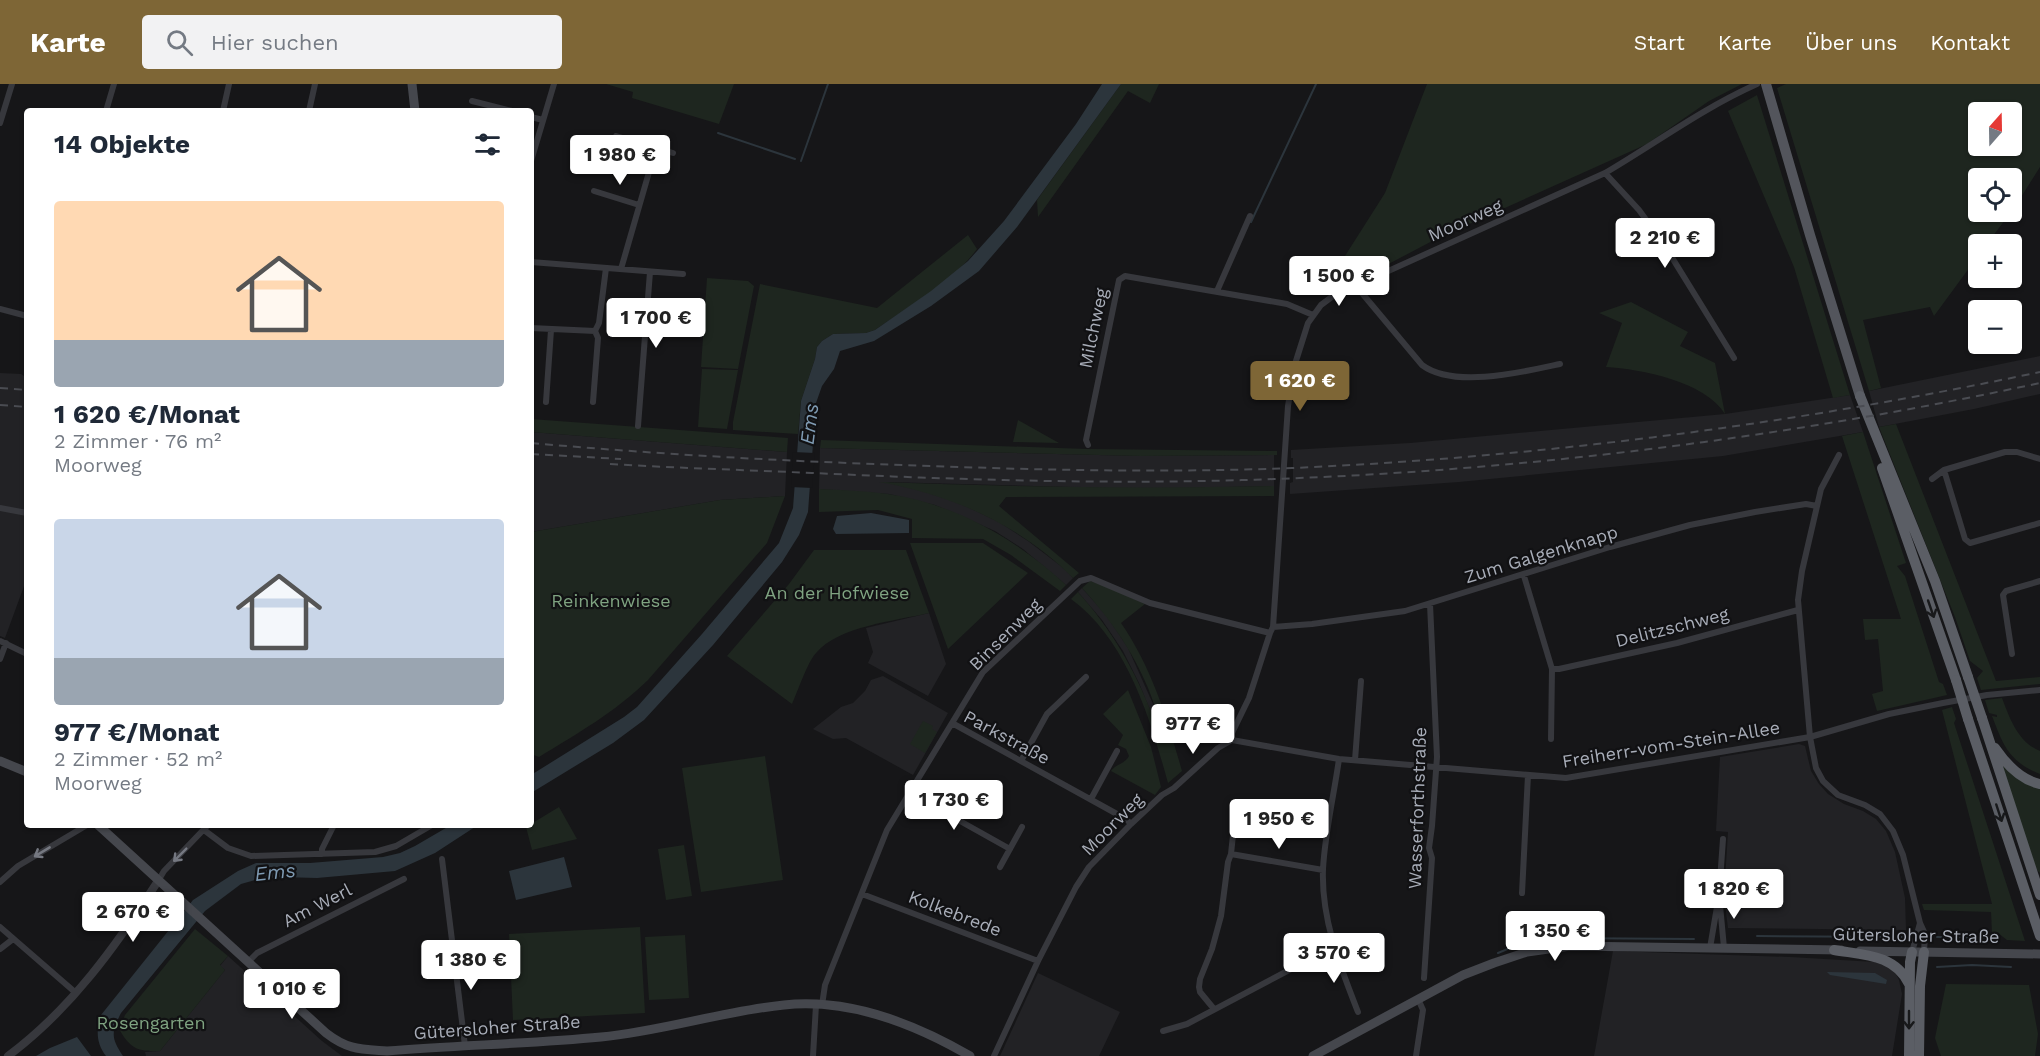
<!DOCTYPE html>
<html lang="de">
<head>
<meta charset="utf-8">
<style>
  body { margin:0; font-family:"Work Sans",sans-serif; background:#f2f2f3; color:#1f2937; height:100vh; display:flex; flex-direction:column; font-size:22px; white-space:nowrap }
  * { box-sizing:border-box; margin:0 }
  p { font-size:20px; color:#747a83 }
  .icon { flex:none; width:33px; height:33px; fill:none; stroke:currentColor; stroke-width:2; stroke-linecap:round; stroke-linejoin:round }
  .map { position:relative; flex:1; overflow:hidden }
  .panel { position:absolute; left:24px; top:24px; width:510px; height:720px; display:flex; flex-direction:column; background:#fff; border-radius:6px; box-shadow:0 2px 4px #0004 }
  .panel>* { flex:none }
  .needle { width:39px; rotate:20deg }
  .tools { position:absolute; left:1968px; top:18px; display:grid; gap:12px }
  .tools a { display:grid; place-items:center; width:54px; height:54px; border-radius:6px; background:#fff; box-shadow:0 2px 4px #0004; font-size:30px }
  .price { position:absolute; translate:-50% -51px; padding:0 14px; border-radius:6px; background:#fff; color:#222; font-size:20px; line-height:39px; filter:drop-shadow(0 2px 3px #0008) }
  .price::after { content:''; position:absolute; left:50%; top:36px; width:18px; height:14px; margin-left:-9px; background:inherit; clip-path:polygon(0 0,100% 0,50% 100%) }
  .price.selected { background:#7e6636; color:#fff }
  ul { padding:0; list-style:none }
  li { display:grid; align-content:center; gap:12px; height:318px; padding:0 30px }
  li span { display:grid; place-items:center; height:186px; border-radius:6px; color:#555 }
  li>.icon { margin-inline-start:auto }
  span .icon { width:108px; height:108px; fill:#fffc; stroke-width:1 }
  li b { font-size:26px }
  h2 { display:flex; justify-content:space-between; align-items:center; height:72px; padding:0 30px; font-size:26px }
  header { display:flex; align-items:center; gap:36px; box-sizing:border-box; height:84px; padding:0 30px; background:#7e6636; color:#fff }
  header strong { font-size:28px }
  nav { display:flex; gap:33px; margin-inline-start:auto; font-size:21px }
  .search { width:420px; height:54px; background:#f2f2f3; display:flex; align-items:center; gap:15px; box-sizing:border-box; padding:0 21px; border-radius:6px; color:#747a83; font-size:22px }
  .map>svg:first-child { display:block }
  .built { fill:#222225 }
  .green { fill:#1e261f; fill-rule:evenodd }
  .water { fill:#2c353c }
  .pier { fill:#161618 }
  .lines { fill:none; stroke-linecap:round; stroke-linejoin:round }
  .stream { stroke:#2c353c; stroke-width:2 }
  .minor { stroke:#37383d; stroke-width:6 }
  .tertiary { stroke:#37383d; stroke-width:8 }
  .secondary { stroke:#45474d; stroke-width:9 }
  .primary { stroke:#53555c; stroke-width:10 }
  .trunk { stroke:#5b5e65; stroke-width:10 }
  .rail { stroke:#4a4c52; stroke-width:2; stroke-dasharray:8 6; stroke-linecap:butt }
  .trunk-bridge { stroke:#5b5e65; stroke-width:10 }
  .oneway { stroke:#18191b }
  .oneway2 { stroke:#757881 }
  .labels { text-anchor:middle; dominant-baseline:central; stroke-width:4.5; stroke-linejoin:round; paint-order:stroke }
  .street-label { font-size:18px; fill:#a8adb8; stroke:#111113 }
  .park-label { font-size:18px; fill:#7fa381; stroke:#111113 }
  .water-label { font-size:20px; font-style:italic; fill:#7f9bb3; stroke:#111113 }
</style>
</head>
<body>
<header>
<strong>Karte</strong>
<div class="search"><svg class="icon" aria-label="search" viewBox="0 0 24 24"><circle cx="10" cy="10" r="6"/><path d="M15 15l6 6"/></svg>Hier suchen</div>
<nav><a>Start</a><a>Karte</a><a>Über uns</a><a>Kontakt</a></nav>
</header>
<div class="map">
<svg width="2040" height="972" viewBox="0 0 2040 972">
  <rect width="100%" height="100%" fill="#161618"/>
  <path class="built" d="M2040,272V310L1974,325L1879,343L1869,307Z
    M0,289L21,290L27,294V494L5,554L0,552Z
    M1850,311L1863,348L1723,372L1459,398L1290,410V399L1293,398V374H1291V366L1410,359L1725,330Z
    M531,348L787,368L785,412L720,416L531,448Z
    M820,364L1140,372L1274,371V402L1143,405L886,398L923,406L955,417L999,438L1028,457L1066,486L1073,494L1066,501L1023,465L995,447L935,421L889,410L819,405Z
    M1082,504L1107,532L1128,564L1157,629L1152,631L1139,599L1123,567L1102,536L1078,508Z
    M929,529L946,580L928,612L868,579L873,568L866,544Z
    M883,592L948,629L913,691L846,654L833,655L813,645L841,623L853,619L865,607L871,596Z
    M1799,660L1805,662L1811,687L1819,700L1828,710L1844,720L1863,727L1876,735L1886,747L1895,768L1905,814L1906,846L1728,844L1724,812L1728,748L1716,747L1720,673Z
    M1613,867L1790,873L1875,878L1893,884L1899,896L1902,910L1892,972H1594Z
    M228,872L322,957L342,972H146L145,968L160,967L225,886L220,882Z
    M1038,889L1120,928L1099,972H1000Z"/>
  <path class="green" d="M606,0H734L719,40L632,14L633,8Z
    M1121,0H1159L1150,19L1128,7L1038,133L1037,116Z
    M1427,0H1742L1709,17L1647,60L1438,154L1377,186L1364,177L1350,185L1347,200L1324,210V205L1385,109Z
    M1786,0H2040V83L2016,121L1987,160H1978V172L1934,232L1930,223L1863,236L1881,304L1869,307L1777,4ZM1978,28H2012V62H1978ZM1978,94H2012V128H1978Z
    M1757,11L1850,311L1833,314L1794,183L1728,27Z
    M968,151L977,165C952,199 909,222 875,246L866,249L833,250L822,257L817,263L815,275L801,317L798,350L733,346V338L760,200L877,224Z
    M707,194L748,197L754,202L738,285L701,283Z
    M1631,218L1688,248L1680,262L1715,279L1725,330C1706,298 1641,285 1606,283L1622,239L1599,229Z
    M702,285L738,286L727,345L698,343Z
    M531,335L788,354L787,368L531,348Z
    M1018,336L1059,359L1013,358Z
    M1896,340L1996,597L2040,593V600L1981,606L1977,594L1983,587L1970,577L1955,533L1879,343Z
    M1863,348L1906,479L1897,482L1905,492L1939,598L1943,600L1947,611L1877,627L1872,610L1883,607L1878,555L1865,556L1863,535H1901L1842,352Z
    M821,356L1087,365L1277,367V371L1140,372L820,364Z
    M879,398C1011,403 1142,405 1274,402V412L1006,413L999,422L1079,489L1073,494C1020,441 953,411 879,398Z
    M819,405C842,406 865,407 888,410C956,420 1016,455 1066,501L1060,507L1011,471L983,455L912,454V435L878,426L819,428Z
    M785,412L767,459L648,596C614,629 578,649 539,673L531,670V448L720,416Z
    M910,459H983L1028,489L948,565Z
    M814,466H906L929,529C895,537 839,542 816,569C807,579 798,607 792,620L727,572L789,500Z
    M1090,497L1103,501L1145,520L1121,539C1152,584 1167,634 1182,687L1168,699C1150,634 1127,556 1071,515L1078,508C1111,545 1134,584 1152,630L1157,629C1143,582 1115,540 1082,504Z
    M1128,606L1151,663L1161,703L1155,711L1111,687C1116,680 1125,680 1129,672L1126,665L1118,661L1123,651L1103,630Z
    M2002,614C2010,635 2018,658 2040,667V690C2009,678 2003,661 1992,632L1997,633V631L1989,629L1985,616Z
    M1952,623L1956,635L1954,639L2025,857L2007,856L1998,849H1992L1991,828L1924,826L1922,820H1992L1942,626Z
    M923,637L933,642L932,645L937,648L925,669L910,660Z
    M765,672L783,796L701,808L682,684Z
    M2003,682L2040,703V789L2035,784L2002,684Z
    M559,723L577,755L532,766L526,743Z
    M684,761L692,812L666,816L658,765Z
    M640,843L645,929L513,936L509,850Z
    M195,845L228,872L220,881L225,886L160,967C137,968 130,964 119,945L125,931Z
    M685,851L689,914L649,916L645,853Z
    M1946,900L2029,901L2038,950L2035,972H1941L1935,954Z"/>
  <path class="water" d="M1102,0H1121L1017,143L979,187L931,222L874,257L840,267L834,285L822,302L816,319L808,428L799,451L782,478L713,561L644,636L613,659L531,709V691L624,633L637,623L702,550L779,459L793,424L801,317L815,275L817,263L822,257L833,250L866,249L875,246L931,207L968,177L1004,137L1076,40Z
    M871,429L909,436V449L836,450L833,445L837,432Z
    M451,741H478L435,769L395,787L317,794L281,793L259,795L241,800L205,827L121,929C111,949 111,954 123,972H106C96,959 96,946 101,931L193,816L238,787L256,779H310L383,773L400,769L415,762Z
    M564,773L572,803L516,816L509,787Z
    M1827,888L1875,889L1887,896L1886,900L1830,891Z
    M77,953L91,972H36L50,964Z"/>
  <path class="pier" d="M793,368L815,369L812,404L791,403Z"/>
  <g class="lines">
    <path class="stream" d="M718,49L795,75
      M801,77L828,0
      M1251,138L1316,0
      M1757,852L1903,853
      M1937,853L1996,854
      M1498,869L1529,856L1555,854L1694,855
      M1937,883L1972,881L2011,883"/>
    <path class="minor" d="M472,17L512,27
      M106,27L114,0
      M223,27L229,0
      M309,27L315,0
      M531,33L543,36
      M0,39L12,0
      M616,52L673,69
      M531,77L554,0
      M1605,89L1639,126L1663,159L1734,274
      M594,107L639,121
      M531,178L683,190
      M621,185L656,64
      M1356,202L1422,281C1454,305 1523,288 1560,280
      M1217,207L1250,132
      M0,225L27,232
      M531,244L595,247L599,239L606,184
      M546,318L551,246
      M593,318L598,254L595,247
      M638,342L650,188
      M1088,361L1086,356L1119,196L1125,192L1287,220L1313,231
      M1839,371L1821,405L1802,487L1798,516L1810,653L1816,684L1823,697L1838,711L1865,721L1880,730L1893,747L1903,771L1920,839L1925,850L1924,868
      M1944,386L1965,455L1970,459L2040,439
      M1932,395L1944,386L2005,368H2017L2040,375
      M0,424L27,429
      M1524,492L1552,585L1551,655
      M1273,543L1312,540L1405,527L1610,463L1690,441L1755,428L1806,420L1817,422
      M0,557L27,570
      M2012,570L2003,511L2006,507L2040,497
      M0,575L6,559
      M1552,585H1559L1677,559L1798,526
      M952,639L1126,735L1131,740
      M1232,656L1339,675L1566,694L1810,653L1889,630L1943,619L1987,611L2040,606
      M1339,675C1334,711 1325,748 1323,785C1321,835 1340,882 1358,928
      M1355,676L1361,597
      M1021,677L1047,630L1086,593
      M910,709L1010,765
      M1091,715L1117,667
      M204,746L228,764L251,772L375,768L396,762L432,741
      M322,770V765L334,741
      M1231,770L1323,786
      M442,775L465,962
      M1000,783L1022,743
      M158,797L164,787L208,741
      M0,798L18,782L87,741
      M1522,809L1528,691
      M862,810L1038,877
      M1720,821L1724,864
      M0,843L76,909
      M1710,864L1719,811L1723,755
      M0,865L13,855
      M1912,868L1920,839
      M248,878L257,869L404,795
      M1424,894L1432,774L1429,764L1432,742L1437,673L1430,520
      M822,921L825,901L887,746L983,588L1080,497L1091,494L1150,519L1270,549
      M1214,925L1200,908L1199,903L1200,895L1212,865L1221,832L1228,778L1231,770L1235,732
      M1163,947L1187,940L1333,863
      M813,972L816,921
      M994,972L1038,877L1076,803L1089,783L1131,740L1162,711L1174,704L1218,664L1232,656V649L1249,614L1270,549L1273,543L1288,322L1295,280L1308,239L1321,221L1333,212L1605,89C1656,59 1703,24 1757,0
      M1416,972L1423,926L1419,917"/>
    <path class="tertiary" d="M8,972C71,925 116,862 158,797"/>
    <path class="secondary" d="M412,0L415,27
      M0,677L27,688
      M98,741L326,949C348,966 360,965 387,967C458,961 530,960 601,953C663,947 723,927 784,921C849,914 915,940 970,972
      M1860,867L2040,870
      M1313,972L1463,891L1494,879L1527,868L1570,862L1841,866"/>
    <path class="primary" d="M1766,0L1810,151L1860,312"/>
    <path class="trunk" d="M1860,312L1935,497L1968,593
      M1882,384L1956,596
      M1982,634L2040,811
      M1968,635L2040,852
      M1995,664C2006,680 2020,696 2040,700
      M1834,866C1863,871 1895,870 1909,900
      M1909,972L1910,878L1912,868
      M1919,972L1920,902L1924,868"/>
    <path class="rail" d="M0,304L27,306
      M0,321L27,323
      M531,359C655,370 779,377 904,381C1033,386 1163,389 1292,384C1544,373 1793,340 2040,288
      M531,370L621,375
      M610,380C678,384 745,386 812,389C966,396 1120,401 1274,395C1532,386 1788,353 2040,299"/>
    <path class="trunk-bridge" d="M1968,593L1982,634
      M1956,596L1968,635"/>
  </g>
  <defs><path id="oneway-shaft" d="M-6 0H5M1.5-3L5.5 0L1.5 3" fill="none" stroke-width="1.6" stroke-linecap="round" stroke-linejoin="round" transform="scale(1.5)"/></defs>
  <g class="oneway">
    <use href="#oneway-shaft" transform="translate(1931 525) rotate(71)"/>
    <use href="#oneway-shaft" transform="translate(1999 729) rotate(72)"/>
    <use href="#oneway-shaft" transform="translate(1909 936) rotate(90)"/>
  </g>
  <g class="oneway2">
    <use href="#oneway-shaft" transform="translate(42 768) rotate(149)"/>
    <use href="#oneway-shaft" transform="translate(180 771) rotate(135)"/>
  </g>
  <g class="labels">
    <g class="street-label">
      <text transform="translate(1465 136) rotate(-24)">Moorweg</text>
      <text transform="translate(1093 244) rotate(-78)">Milchweg</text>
      <text transform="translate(1541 470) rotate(-17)">Zum Galgenknapp</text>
      <text transform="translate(1672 543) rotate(-14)">Delitzschweg</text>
      <text transform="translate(1005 550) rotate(-45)">Binsenweg</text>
      <text transform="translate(1007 653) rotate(28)">Parkstraße</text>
      <text transform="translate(1671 660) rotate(-9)">Freiherr-vom-Stein-Allee</text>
      <text transform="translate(1417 724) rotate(-88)">Wasserforthstraße</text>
      <text transform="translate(1112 740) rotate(-45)">Moorweg</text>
      <text transform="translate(317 821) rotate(-27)">Am Werl</text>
      <text transform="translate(955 829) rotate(21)">Kolkebrede</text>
      <text transform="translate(1916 851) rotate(1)">Gütersloher Straße</text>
      <text transform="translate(497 943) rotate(-4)">Gütersloher Straße</text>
    </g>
    <g class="park-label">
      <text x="837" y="508">An der Hofwiese</text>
      <text x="611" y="516">Reinkenwiese</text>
      <text x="151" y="938">Rosengarten</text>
    </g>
    <g class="water-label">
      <text transform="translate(809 340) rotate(-83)">Ems</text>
      <text transform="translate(275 788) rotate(-6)">Ems</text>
    </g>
  </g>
</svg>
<div class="tools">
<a><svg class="needle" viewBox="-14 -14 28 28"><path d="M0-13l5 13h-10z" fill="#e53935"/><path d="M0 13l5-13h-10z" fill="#747a83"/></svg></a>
<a><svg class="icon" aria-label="locate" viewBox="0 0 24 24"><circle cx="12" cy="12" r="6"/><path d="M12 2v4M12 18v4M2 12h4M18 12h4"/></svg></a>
<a>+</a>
<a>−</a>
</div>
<b class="price" style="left:620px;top:102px">1 980 €</b>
<b class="price" style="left:1665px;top:185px">2 210 €</b>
<b class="price" style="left:1339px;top:223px">1 500 €</b>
<b class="price" style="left:656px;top:265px">1 700 €</b>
<b class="price selected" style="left:1300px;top:328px">1 620 €</b>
<b class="price" style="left:1193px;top:671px">977 €</b>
<b class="price" style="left:954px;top:747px">1 730 €</b>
<b class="price" style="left:1279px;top:766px">1 950 €</b>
<b class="price" style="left:1734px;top:836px">1 820 €</b>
<b class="price" style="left:133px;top:859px">2 670 €</b>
<b class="price" style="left:1555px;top:878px">1 350 €</b>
<b class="price" style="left:1334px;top:900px">3 570 €</b>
<b class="price" style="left:471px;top:907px">1 380 €</b>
<b class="price" style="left:292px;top:936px">1 010 €</b>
<section class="panel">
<h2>14 Objekte<svg class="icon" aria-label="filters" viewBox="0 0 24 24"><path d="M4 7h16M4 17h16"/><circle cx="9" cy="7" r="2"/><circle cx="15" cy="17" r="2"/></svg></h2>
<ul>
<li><span style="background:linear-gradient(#ffd9b3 75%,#9aa5b1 0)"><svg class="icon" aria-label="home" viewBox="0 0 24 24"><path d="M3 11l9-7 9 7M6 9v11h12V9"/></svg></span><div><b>1 620 €/Monat</b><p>2 Zimmer · 76 m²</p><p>Moorweg</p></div></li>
<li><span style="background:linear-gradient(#c9d6e8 75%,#9aa5b1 0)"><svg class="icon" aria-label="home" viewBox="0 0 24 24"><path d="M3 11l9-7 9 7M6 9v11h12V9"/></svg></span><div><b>977 €/Monat</b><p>2 Zimmer · 52 m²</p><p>Moorweg</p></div></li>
</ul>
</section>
</div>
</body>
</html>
